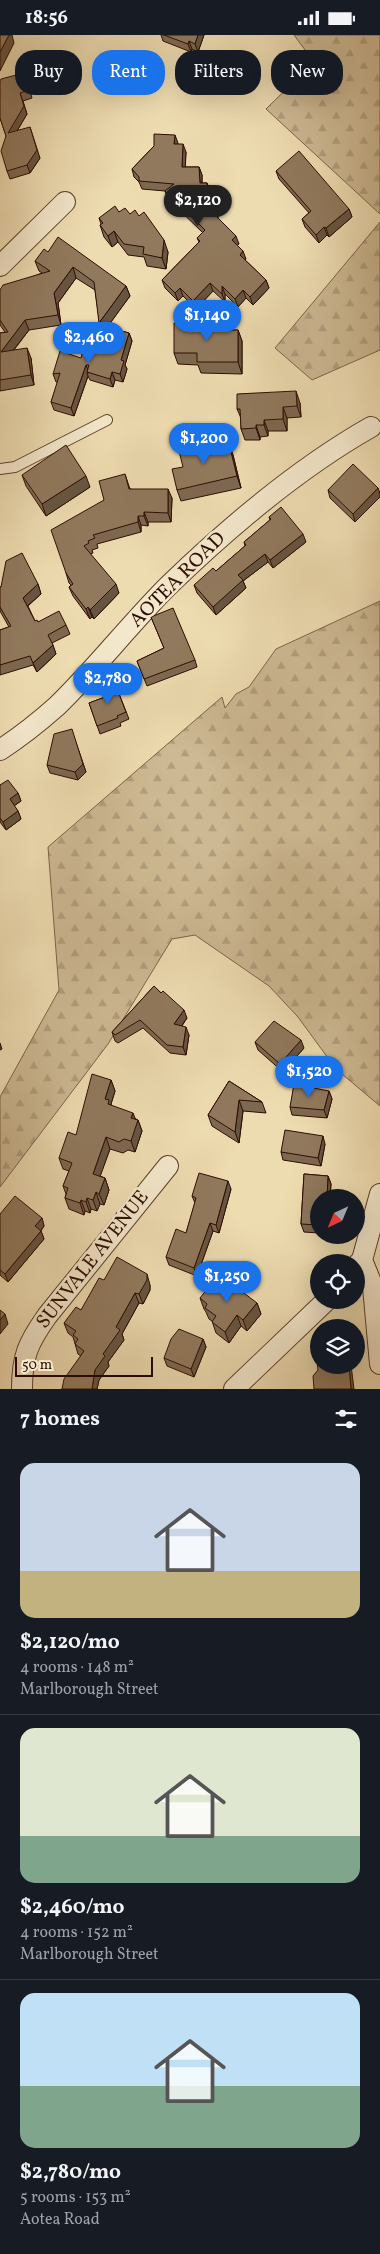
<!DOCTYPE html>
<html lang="en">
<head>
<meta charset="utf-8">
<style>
  body { margin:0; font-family:Vollkorn,serif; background:#20242c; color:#f1f3f6; height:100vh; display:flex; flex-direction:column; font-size:19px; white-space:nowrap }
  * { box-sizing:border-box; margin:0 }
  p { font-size:16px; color:#9ea1a6 }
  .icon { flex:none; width:28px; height:28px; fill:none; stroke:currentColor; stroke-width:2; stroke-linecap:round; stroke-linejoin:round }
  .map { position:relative; height:1354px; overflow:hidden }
  .drawer { display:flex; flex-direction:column; background:#171b24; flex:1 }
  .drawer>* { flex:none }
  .hud { position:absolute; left:15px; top:15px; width:350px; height:45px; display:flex; gap:10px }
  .needle { width:32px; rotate:224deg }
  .buttons { position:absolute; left:310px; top:1154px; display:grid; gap:10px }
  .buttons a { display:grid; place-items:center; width:55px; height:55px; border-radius:50%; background:#171b24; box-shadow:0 5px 20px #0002; font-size:25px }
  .scale { position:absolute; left:15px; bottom:12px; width:138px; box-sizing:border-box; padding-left:5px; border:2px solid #2d0d01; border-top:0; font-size:14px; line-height:18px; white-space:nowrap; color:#2d0d01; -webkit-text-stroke:4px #f4e8cc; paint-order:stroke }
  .price { position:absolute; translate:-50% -42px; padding:0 11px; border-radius:18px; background:#1a73e8; color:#fff; font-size:16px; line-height:32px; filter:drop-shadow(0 1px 2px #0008) }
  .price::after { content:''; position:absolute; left:50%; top:30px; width:15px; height:11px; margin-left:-8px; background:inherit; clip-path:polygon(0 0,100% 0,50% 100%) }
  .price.on { background:#222; color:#fff }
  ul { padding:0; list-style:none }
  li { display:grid; align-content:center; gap:10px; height:265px; padding:0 20px }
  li+li { border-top:1px solid #363941 }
  li span { display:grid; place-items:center; height:155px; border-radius:15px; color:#555 }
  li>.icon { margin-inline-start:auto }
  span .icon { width:90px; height:90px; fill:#fffc; stroke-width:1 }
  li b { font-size:21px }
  h2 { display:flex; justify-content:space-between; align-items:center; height:60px; padding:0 20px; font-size:21px }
  .pill { padding:0 18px; border-radius:20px; background:#171b24; box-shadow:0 5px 20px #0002; font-size:18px; line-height:45px }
  .pill.on { background:#1a73e8; color:#fff }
  .status { display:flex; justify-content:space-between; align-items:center; height:35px; padding:0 25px; background:#171b24; direction:ltr }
  .status svg { height:14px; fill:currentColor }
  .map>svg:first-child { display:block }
  .forest { fill:url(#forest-firs); stroke:#7d634a }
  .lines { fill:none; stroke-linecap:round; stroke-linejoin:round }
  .lane-casing { stroke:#5d412d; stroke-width:12 }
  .street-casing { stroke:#5d412d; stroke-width:22 }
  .lane { stroke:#f4e8cc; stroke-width:10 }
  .street { stroke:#f4e8cc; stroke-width:20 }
  .wall { fill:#7d6850; stroke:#2d0d01 }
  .shaded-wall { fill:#665541; stroke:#2d0d01 }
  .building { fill:#91795d; stroke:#2d0d01 }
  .labels { text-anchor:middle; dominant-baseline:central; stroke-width:5; stroke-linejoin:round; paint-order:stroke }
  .street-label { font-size:20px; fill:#2d0d01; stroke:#f4e8cc }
</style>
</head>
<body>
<div class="status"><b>18:56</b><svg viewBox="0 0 49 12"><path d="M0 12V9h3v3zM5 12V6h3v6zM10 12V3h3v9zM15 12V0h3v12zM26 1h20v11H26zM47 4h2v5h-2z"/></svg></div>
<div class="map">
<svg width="380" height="1354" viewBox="0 0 380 1354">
  <defs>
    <pattern id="forest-firs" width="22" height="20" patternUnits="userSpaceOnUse" patternTransform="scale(1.25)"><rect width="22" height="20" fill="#cdb993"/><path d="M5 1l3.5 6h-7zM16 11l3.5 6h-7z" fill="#b09e7d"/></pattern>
  </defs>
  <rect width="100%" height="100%" fill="#eedcb1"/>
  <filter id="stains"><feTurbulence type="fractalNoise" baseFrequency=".004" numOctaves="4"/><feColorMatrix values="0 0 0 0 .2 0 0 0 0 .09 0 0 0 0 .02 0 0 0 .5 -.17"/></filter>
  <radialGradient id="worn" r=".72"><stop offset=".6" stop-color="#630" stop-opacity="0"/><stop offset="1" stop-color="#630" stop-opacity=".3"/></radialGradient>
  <path class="forest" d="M294,0H380V179L266,74L314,27Z
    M380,187V315L312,345L275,313Z
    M380,566V1071L336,1034L298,982L269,951L195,900L172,904L108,1009L0,1152V1062L59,955L48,812L222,662L225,673L236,659L249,652L276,614Z"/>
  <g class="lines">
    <g class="lane-casing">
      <path id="lane" d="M0,434L15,432L107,385"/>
    </g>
    <g class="street-casing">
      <path id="street" d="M0,231L65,167
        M0,715C20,702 39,687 57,671C96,633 130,589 168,551C230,491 297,434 371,392
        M362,1225L373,1252L380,1329
        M356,1231L362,1225L380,1159
        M22,1354C22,1321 28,1308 47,1281L168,1131
        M234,1354L327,1265"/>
    </g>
    <use href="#lane" class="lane"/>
    <use href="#street" class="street"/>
  </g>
  <path class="wall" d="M161,0H204L198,17L192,14L191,17L163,6Z
    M27,46L32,63L23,66L27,79L17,96L40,123L30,138L10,144L7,136L6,101L0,83Z
    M178,109L186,117L185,132H199L202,140V148H207L210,156V160H214L217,168L218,183L239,209L237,211L246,224L245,225L266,245L269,253L253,270L246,263L238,272L225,259V267L213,256L196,274L183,261L178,266L165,253L162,245L199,207L197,203L203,198L168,164L165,156L142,154L139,147L134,142L132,134L154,111Z
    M276,136L349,174L352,182L329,202L327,200L319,208L305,192L302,184L309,178L279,144Z
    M119,177L130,179L168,217L166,234L147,231L144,222L128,220L118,207L112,212L104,202L100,190L101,189L99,183Z
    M48,217L126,251L130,261L107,292L129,298L132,306L125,330L127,334L123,347L115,345L113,352L90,345L88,341L74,381L54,375L51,367L58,347H56L53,339L92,317L100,290L95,255L76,243L58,268L61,290L29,295L14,315L31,323L34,350L0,356V298L5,297L0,290V255L42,238L39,236L35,226Z
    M222,295H238L242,306V339L201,338L198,330L178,329L174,318Z
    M300,368L301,382L287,383V396H268V401L260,402V405H245L241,394V383L237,374Z
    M204,407L206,414L229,409L233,420L241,453L181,466L177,455L183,432Z
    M125,439L130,454L172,463L171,487H148V491L141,490V497L97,509L98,513L92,515L93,518L90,519L119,558L94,584L92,582L90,584L73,561L69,552L71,550L69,548L66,538L104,465Z
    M22,440L90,452L46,481L26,451Z
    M378,453L380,459V462L355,487L330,463L328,455Z
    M269,482L306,507L273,533L268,527L243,546L246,553L216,580L197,558L194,550L216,536L245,511L244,507L270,485Z
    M38,549L41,559L28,571L35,586L38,587L66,590L70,599L52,608L56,619L37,637L33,630L0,640V595L9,592L0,576V552Z
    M151,582L195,625L197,632L147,651L137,626L164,613Z
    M114,646L129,684L120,688L121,691L100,699L89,668L105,662Z
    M74,702L86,737L78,745L50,738L47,730Z
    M0,750L18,758L21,766L14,771L18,776L21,784L6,795L0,787Z
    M154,951L187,983L182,991L189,1000L186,1020L170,1018L143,993L118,1008L115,1006L112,997Z
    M255,1007L304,1013L283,1037L258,1015Z
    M111,1045L115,1056L111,1069V1071L138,1085L142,1096L135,1117L128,1115L123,1118L110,1114L100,1141L105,1143L109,1155L104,1170L100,1169L97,1176L91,1174L90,1178L85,1176L84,1180L69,1174L65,1163L66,1159L63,1151L69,1136L63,1134L59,1123L76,1100Z
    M229,1046L262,1067L266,1078L243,1076L239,1108L212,1091L208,1080Z
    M329,1056L332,1064L327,1083L292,1080L290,1072Z
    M325,1109L321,1131L283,1125L281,1117Z
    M304,1139L328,1141L331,1149L330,1162H319V1198L304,1197L301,1189Z
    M231,1154L219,1198L213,1196L197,1241L169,1230L166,1222L186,1198L195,1168L192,1161Z
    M0,1179L42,1183L44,1191L41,1196L44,1204L8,1247L0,1240Z
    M104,1245L150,1250V1255L143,1269L139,1268L122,1299L124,1305L108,1327L109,1331L99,1345L97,1354H62L81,1321L78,1319L73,1302L68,1298L64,1288L81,1275Z
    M200,1263L257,1268L261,1279L247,1296L241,1291L229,1308L216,1298L212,1286L209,1284L206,1277L204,1274Z
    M203,1304L206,1312L194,1342L167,1331L164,1323Z"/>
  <path class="shaded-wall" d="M9,0H12L14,8L0,36V17Z
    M198,0H204L198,17L195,9Z
    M189,6L192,14L191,17L188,9Z
    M20,58L27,79L11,106L8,98Z
    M30,92L40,123L30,138L27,130Z
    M175,100L178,108L177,117L174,109Z
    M183,109L186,117L185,140L182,132Z
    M199,132L202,140V156L200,148Z
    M207,148L210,156V168L207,160Z
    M214,160L217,168L218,188L215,180Z
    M349,174L352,182L329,202L326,193Z
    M324,192L327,200L319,208L316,200Z
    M114,196L118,207L112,212L108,201Z
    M236,201L239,209L235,213L232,205Z
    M164,205L168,217L166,234L162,223Z
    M243,216L246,224L242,228L240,220Z
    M73,232L76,243L58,268L61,290L58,280L54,258Z
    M266,245L269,253L253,270L250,262Z
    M210,248L213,256L196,274L193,266Z
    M126,251L130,261L103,298L99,288Z
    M222,251L225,259V267L222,259Z
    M180,253L183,261L178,266L175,258Z
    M243,255L246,263L238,272L235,264Z
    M25,285L29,295L4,327L1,317Z
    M238,295L242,306V339L238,327Z
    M129,298L132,306L125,330L127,334L123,347L120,339L121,325Z
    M27,313L31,323L34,350L31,340Z
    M86,330L89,338L87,337L88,341L74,381L71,373Z
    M112,337L115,345L113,352L110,344Z
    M296,356L300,368L301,382L297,371Z
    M283,372L287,383V396L283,384Z
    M264,385L268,396V401L264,390Z
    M256,390L260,402V405L256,393Z
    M229,409L233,420L241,453L237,441Z
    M86,441L90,452L46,481L42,469Z
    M378,453L380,459V462L355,487L353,479Z
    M168,454L172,463L171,487L168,478Z
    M144,477L148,487V491L144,481Z
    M138,481L141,490V497L138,487Z
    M303,499L306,507L273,533L270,525Z
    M265,519L268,527L243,546L246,553L216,580L213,572L238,540Z
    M38,549L41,559L26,572L23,563Z
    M116,549L119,558L94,584L90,575Z
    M88,572L92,582L90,584L86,574Z
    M53,610L56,619L37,637L33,628Z
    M74,702L86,737L78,745L75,737Z
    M18,758L21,766L12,772L10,764Z
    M18,776L21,784L6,795L3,787Z
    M184,975L187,983L177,997L174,989Z
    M186,992L189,1000L186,1020L183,1012Z
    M301,1005L304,1013L283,1037L280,1029Z
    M0,1008L2,1014L0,1015Z
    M111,1045L115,1056L111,1069L113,1076L112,1081L105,1064Z
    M329,1056L332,1064L327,1083L324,1075Z
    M239,1065L243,1076L239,1108L235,1097Z
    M133,1078L137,1088L138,1085L142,1096L135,1117L131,1106V1083Z
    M323,1101L325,1109L321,1131L318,1123Z
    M106,1102L110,1114L97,1150L93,1139Z
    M328,1141L331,1149L330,1162H327Z
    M105,1143L109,1155L104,1170L99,1159Z
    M228,1146L231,1154L219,1198L216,1190Z
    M96,1157L100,1169L97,1176L93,1165Z
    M87,1163L91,1174L90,1178L86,1167Z
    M81,1165L85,1176L84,1180L80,1168Z
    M42,1183L44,1191L38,1199L35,1191Z
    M210,1188L213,1196L197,1241L194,1233Z
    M41,1196L44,1204L8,1247L5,1239Z
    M147,1239L150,1250V1255L143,1269L139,1259Z
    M135,1258L139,1268L122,1299L124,1305L108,1327L109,1331L99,1345L97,1354H92L95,1335L116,1292Z
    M257,1268L261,1279L247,1296L243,1285Z
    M5,1279L8,1289L0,1299V1285Z
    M237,1280L241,1291L229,1308L225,1297Z
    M203,1304L206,1312L194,1342L191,1334Z
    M349,1330H351L354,1354H351Z"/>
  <path class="building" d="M0,0H9L0,17Z
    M164,0H198L195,9L189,6L188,9Z
    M24,38L29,55L20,58L24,71L8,98L30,92L37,115L27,130L7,136L1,116L6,101L0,83V46L1,44Z
    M154,99L175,100L174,109H183L182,132H199L200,148H207V160H214L215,180L236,201L232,205L243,216L240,220L266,245L250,262L243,255L235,264L222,251V259L210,248L193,266L180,253L175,258L162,245L200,206L197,203L205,195L165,156L174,149L139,146V142L132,134L154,111Z
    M299,116L349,174L326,193L324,192L316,200L302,184L311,176L276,136Z
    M115,171L119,177L125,173L130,179L135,175L139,181L144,177L164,205L162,223L143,219L144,212L124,209L114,196L108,201L100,190L103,188L99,183Z
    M58,202L126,251L99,288L94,247L73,232L54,258L58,280L25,285L1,317L27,313L31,340L0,345V298L8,297L0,285V255L3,250L50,236L35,226L44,214L48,217Z
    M174,288L220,289V295H238V327H197V318H174Z
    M99,290L129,298L121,325L124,326L120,339L112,337L110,344L87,337L89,330H86L71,373L51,367L60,338L53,339L60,316L81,323L83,315L92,317Z
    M296,356L297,371L283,372V384L264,385V390H256V393L241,394L240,374H237V359Z
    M204,407L205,414L229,409L237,441L177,455L172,434L183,432L178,412Z
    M66,410L86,441L42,469L22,440Z
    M353,429L378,453L353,479L328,455Z
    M125,439L129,454H168V478L144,477V481H138V487L93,500L95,503L88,506L89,508L84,511L116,549L90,575L88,572L86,574L69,552L73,549L66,538L51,495L104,465L99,446Z
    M281,472L303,499L270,525L265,519L238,540L243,545L213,572L194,550L213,533L216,536L246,510L244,507L271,484L269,482Z
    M22,518L38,549L23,563L35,586L37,585L38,587L59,576L66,590L48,600L53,610L33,628L30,621L0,630V595L11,591L0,572V552H1L6,526Z
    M173,573L195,625L144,644L137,626L164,613L151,582Z
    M114,646L126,677L117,681L118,683L97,691L89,668L105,662L101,651Z
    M72,694L83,729L75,737L47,730L54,699Z
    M8,745L18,758L10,764L18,776L3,787L0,783V750Z
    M154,951L161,958L163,956L184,975L174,989L186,992L183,1012L167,1010L140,985L115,1000L112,997Z
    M274,986L301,1005L280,1029L255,1007Z
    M92,1039L111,1045L105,1064L109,1065L108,1069L133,1078L131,1083L138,1085L131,1106L124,1104L119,1107L106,1102L93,1139L105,1143L99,1159L96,1157L93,1165L87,1163L86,1167L81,1165L80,1168L65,1163L68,1153L63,1151L72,1128L59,1123L68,1097L76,1100Z
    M229,1046L262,1067L239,1065L235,1097L208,1080Z
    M294,1049L329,1056L324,1075L290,1072Z
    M285,1095L323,1101L318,1123L281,1117Z
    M199,1138L228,1146L216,1190L210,1188L194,1233L166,1222L176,1194L186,1198L196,1163L192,1161Z
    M304,1139L328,1141L327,1162H319V1190L301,1189Z
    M15,1161L42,1183L35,1191L41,1196L5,1239L0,1235V1179Z
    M117,1222L147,1239V1245L139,1259L135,1258L116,1292L120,1295L103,1319L105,1321L95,1335L92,1354H62L64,1344L84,1316L75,1309L78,1304L73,1300L76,1296L64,1288L76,1272L81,1275L99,1243L104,1245Z
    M219,1239L257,1268L243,1285L237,1280L225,1297L212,1287L216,1281L205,1273L207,1269L200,1263Z
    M0,1275L5,1279L0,1285Z
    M179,1294L203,1304L191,1334L164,1323L171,1304Z
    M315,1310H319V1330H349L351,1354H314L313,1341L318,1335Z"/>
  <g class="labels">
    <g class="street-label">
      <text transform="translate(178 545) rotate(-45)">AOTEA ROAD</text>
      <text transform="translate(93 1225) rotate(-52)">SUNVALE AVENUE</text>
    </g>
  </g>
  <rect width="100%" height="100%" filter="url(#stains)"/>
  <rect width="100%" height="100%" fill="url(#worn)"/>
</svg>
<div class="buttons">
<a><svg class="needle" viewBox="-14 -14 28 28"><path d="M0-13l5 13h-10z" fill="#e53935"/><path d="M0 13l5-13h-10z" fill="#9ea1a6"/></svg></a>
<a><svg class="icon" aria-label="locate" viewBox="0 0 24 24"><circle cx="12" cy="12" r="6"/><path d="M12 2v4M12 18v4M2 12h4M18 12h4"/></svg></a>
<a><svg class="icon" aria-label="layers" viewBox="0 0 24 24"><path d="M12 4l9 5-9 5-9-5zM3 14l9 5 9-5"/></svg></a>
</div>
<div class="scale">50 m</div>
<b class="price on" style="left:198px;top:192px">$2,120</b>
<b class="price" style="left:207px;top:307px">$1,140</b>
<b class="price" style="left:89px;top:329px">$2,460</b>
<b class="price" style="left:204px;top:430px">$1,200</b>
<b class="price" style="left:108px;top:670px">$2,780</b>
<b class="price" style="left:309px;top:1063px">$1,520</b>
<b class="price" style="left:227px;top:1268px">$1,250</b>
<div class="hud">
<a class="pill">Buy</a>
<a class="pill on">Rent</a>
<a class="pill">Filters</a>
<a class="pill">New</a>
</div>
</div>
<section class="drawer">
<h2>7 homes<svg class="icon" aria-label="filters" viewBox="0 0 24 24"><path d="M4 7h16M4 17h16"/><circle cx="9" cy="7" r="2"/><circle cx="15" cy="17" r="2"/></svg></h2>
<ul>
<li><span style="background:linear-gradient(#c9d6e8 70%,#c2b280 0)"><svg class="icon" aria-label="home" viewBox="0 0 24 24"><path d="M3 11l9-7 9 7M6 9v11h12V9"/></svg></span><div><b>$2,120/mo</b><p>4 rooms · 148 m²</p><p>Marlborough Street</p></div></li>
<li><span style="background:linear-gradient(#dfe7d0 70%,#7fa58c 0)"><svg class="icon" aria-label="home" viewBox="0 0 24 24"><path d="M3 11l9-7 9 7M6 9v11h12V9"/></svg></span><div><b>$2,460/mo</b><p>4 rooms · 152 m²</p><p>Marlborough Street</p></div></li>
<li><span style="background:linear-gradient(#bfe0f5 60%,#7fa58c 0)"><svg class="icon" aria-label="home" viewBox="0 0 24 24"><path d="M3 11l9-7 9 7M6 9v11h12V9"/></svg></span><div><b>$2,780/mo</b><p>5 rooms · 153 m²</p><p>Aotea Road</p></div></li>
</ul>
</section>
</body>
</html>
